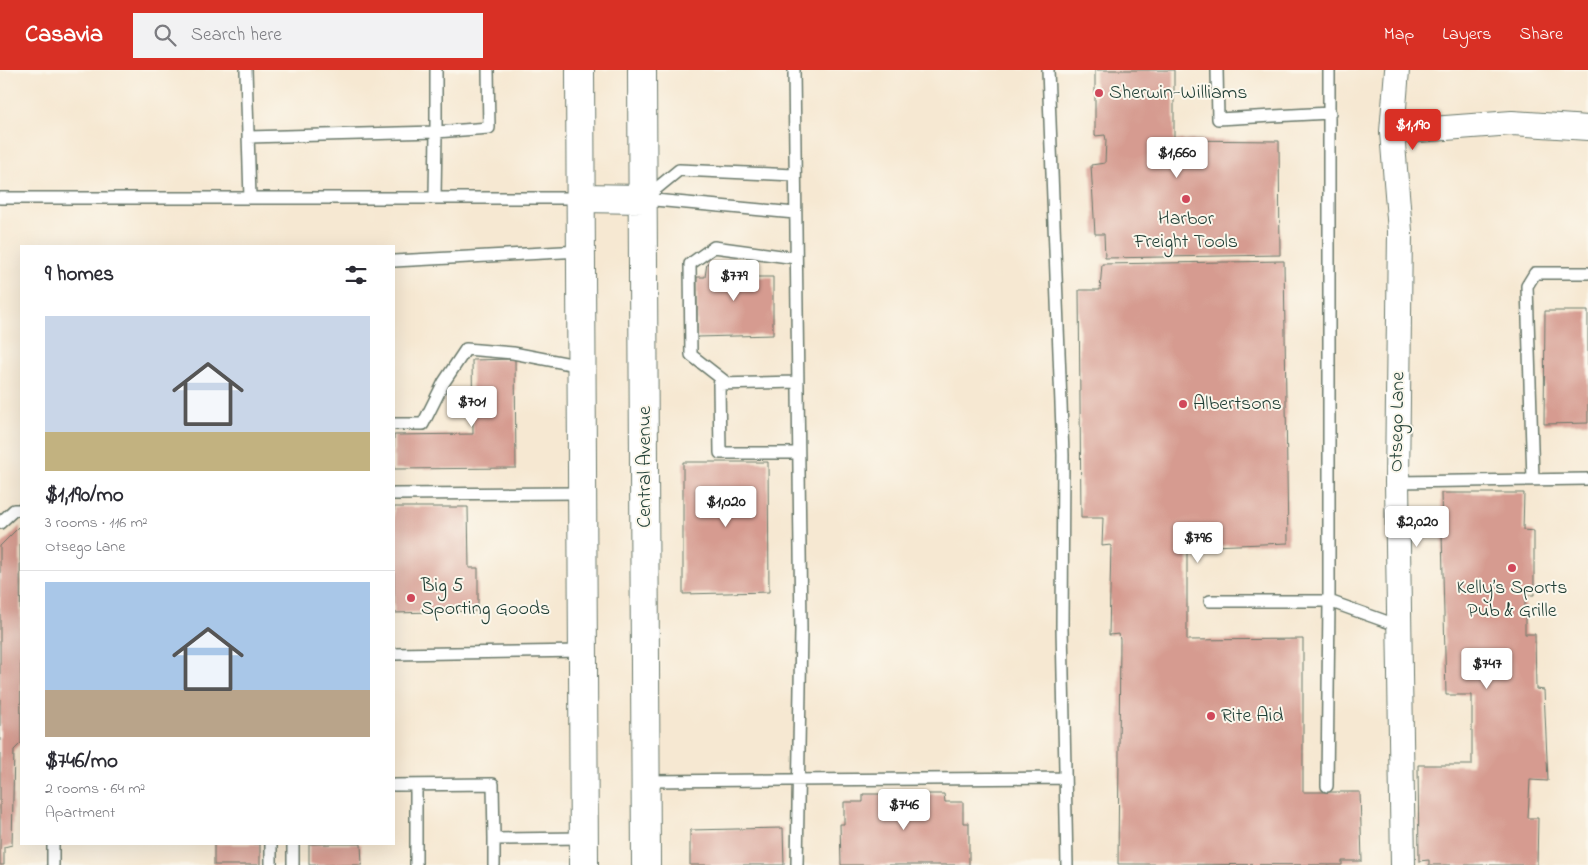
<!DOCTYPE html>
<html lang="en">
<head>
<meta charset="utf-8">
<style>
  body { margin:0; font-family:"Indie Flower",sans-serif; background:#f2f2f3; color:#2b2b33; height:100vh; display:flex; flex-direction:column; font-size:19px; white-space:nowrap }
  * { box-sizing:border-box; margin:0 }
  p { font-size:16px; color:#7c7c81 }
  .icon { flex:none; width:28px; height:28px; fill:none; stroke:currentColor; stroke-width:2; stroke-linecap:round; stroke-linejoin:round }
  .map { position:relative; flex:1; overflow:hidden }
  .details { position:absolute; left:20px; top:175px; width:375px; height:600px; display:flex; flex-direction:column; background:#fff; border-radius:0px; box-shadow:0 5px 20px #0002 }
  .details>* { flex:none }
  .price { position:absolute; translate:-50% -42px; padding:0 11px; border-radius:5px; background:#fff; color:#222; font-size:16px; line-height:32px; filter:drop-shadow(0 1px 2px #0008) }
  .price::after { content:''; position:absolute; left:50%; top:30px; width:15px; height:11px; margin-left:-8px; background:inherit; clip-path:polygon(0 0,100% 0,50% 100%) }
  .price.current { background:#d93025; color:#fff }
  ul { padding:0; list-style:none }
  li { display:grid; align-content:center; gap:10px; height:265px; padding:0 25px }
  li+li { border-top:1px solid #e1e1e2 }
  li span { display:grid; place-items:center; height:155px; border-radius:0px; color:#555 }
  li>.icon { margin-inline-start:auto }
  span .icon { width:90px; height:90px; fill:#fffc; stroke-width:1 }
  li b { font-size:21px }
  h2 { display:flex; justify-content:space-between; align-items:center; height:60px; padding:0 25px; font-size:21px }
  header { display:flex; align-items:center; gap:30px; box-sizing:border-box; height:70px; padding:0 25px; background:#d93025; color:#fff }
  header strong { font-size:24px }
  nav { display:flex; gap:28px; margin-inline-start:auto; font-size:18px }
  .search { width:350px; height:45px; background:#f2f2f3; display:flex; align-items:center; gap:12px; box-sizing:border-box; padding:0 18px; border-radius:0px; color:#7c7c81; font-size:19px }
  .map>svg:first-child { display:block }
  .building { fill:#d69b90 }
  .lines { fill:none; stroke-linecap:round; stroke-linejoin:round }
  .lane-casing { stroke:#6a796b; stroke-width:14 }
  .street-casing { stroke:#6a796b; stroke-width:26 }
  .primary-casing { stroke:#6a796b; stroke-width:30 }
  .lane { stroke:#fff; stroke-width:11 }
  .street { stroke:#fff; stroke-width:24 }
  .primary { stroke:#fff; stroke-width:28 }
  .poi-dot { fill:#d1495b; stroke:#fbf7ec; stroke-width:2 }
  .labels { text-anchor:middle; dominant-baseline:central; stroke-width:4; stroke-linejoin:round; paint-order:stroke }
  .poi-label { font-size:20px; fill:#1f3d34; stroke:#fbf7ec; text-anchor:start }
  .street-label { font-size:20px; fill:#1f3d34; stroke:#fbf7ec }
</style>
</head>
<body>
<header>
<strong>Casavia</strong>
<div class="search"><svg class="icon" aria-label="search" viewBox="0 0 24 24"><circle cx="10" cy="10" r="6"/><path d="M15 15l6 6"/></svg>Search here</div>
<nav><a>Map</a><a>Layers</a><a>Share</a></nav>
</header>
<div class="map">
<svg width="1588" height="795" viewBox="0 0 1588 795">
  <rect width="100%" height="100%" fill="#fbf7ec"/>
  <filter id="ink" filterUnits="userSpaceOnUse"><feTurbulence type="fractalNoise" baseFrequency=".02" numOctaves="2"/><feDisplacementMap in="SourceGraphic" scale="10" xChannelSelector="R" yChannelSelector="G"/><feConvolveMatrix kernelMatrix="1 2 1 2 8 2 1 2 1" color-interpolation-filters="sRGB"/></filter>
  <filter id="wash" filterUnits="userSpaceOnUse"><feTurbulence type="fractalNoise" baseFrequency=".0096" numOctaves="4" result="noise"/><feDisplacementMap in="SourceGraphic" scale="20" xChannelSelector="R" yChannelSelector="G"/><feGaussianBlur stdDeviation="1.12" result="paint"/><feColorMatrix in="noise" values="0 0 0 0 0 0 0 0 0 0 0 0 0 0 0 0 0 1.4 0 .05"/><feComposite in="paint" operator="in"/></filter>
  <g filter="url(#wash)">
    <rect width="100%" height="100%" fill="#f6e8d2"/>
    <g id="blocks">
      <path class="building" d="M1095,0H1174V70L1279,71L1280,185L1105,188L1104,164H1095L1091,95L1105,93L1106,70L1105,65L1095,66Z
        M1284,191L1288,473L1187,477V570L1303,569V722H1360L1362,791H1342V795L1118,794L1120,570L1119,564L1109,565L1111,475L1102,476L1103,448H1081L1079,220H1100L1102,194Z
        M707,193H748V207H773V265L697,267V207H705Z
        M1545,241H1588V353L1544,354Z
        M515,289L516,398L394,399V365L473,364L472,290Z
        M683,392H768L769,522L683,524Z
        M1441,423H1524L1523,460L1534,461V525H1525V564H1535L1536,619L1544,620L1548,711L1530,710L1528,748H1538L1537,795H1429V790L1419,791L1418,695H1472V625H1446Z
        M394,437H468L469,498H478V541L394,543Z
        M20,456L21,673L14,680L12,775L4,777V795H0V476Z
        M863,724H944L945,732H963V753H969V795H841L840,754H844V732H863Z
        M783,758L784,795H690V760Z
        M214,774H260V795H214Z
        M309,774H361L362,795H309Z"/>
    </g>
  </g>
  <g filter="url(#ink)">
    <use href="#blocks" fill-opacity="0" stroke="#6a796b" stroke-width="1"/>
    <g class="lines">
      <g class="lane-casing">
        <path id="lane" d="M246,0L250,128H581
          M436,0V62L489,58L488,0
          M794,0L801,559L797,795
          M1048,0L1063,385L1062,557L1067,795
          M1217,0L1218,49L1330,43
          M1329,0V531L1399,556
          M248,67L436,62L435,126
          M646,127L679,100L794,105
          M0,128H250
          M644,129L795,143
          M394,191L581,181
          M797,312L719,314L720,383H798
          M727,313L691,285L690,194L714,177L796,188
          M394,354H423L444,312L466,279L513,283L581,296
          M1533,410L1527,216L1535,203H1588
          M1397,412L1588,409
          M394,424L582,423
          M0,453L14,440H21
          M1210,531H1329L1327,716
          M394,584L583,581
          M646,711L1064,708
          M394,715L493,714L494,769L584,768
          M416,715V795
          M494,769V795
          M53,774V795
          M271,774V795
          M293,774V795"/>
      </g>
      <g class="street-casing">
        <path id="street" d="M1397,0L1392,62L1400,161L1397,412L1403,795
          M1392,62L1512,53L1588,58"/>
      </g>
      <g class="primary-casing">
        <path id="primary" d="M580,0L584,795
          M642,0L646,795
          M581,128L644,129"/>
      </g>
      <use href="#lane" class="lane"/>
      <use href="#street" class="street"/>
      <use href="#primary" class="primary"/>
    </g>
  </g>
  <g class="poi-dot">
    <circle cx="1099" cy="23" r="5"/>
    <circle cx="1186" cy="129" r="5"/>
    <circle cx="1183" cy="334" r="5"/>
    <circle cx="1512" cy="498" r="5"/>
    <circle cx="411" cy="528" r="5"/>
    <circle cx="1211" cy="646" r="5"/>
  </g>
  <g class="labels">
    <g class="poi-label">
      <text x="1109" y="23">Sherwin-Williams</text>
      <text x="1186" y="149" text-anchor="middle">Harbor<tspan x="1186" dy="23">Freight Tools</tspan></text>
      <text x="1193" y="334">Albertsons</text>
      <text x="421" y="516">Big 5<tspan x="421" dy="23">Sporting Goods</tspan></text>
      <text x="1512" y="518" text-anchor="middle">Kelly’s Sports<tspan x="1512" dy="23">Pub &amp; Grille</tspan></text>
      <text x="1221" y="646">Rite Aid</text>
    </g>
    <g class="street-label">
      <text transform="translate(1398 352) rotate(-89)">Otsego Lane</text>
      <text transform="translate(645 397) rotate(-90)">Central Avenue</text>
    </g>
  </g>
</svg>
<b class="price current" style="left:1413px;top:81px">$1,190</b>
<b class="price" style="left:1177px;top:109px">$1,660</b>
<b class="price" style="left:734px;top:232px">$779</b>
<b class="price" style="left:472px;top:358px">$701</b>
<b class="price" style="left:726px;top:458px">$1,020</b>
<b class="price" style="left:1417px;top:478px">$2,020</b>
<b class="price" style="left:1198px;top:494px">$796</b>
<b class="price" style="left:1487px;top:620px">$747</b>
<b class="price" style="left:904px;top:761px">$746</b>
<section class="details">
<h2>9 homes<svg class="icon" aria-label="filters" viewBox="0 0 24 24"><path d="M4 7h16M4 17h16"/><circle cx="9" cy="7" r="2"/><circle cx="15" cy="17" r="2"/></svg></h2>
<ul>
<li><span style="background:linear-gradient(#c9d6e8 75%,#c2b280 0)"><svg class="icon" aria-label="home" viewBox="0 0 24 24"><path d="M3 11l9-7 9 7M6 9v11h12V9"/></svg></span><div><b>$1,190/mo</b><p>3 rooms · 116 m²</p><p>Otsego Lane</p></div></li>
<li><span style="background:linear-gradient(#a9c7e8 70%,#b9a48a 0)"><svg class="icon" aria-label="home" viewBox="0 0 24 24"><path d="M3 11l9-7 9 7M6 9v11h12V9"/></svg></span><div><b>$746/mo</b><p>2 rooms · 64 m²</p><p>Apartment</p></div></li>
</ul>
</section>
</div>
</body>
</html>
